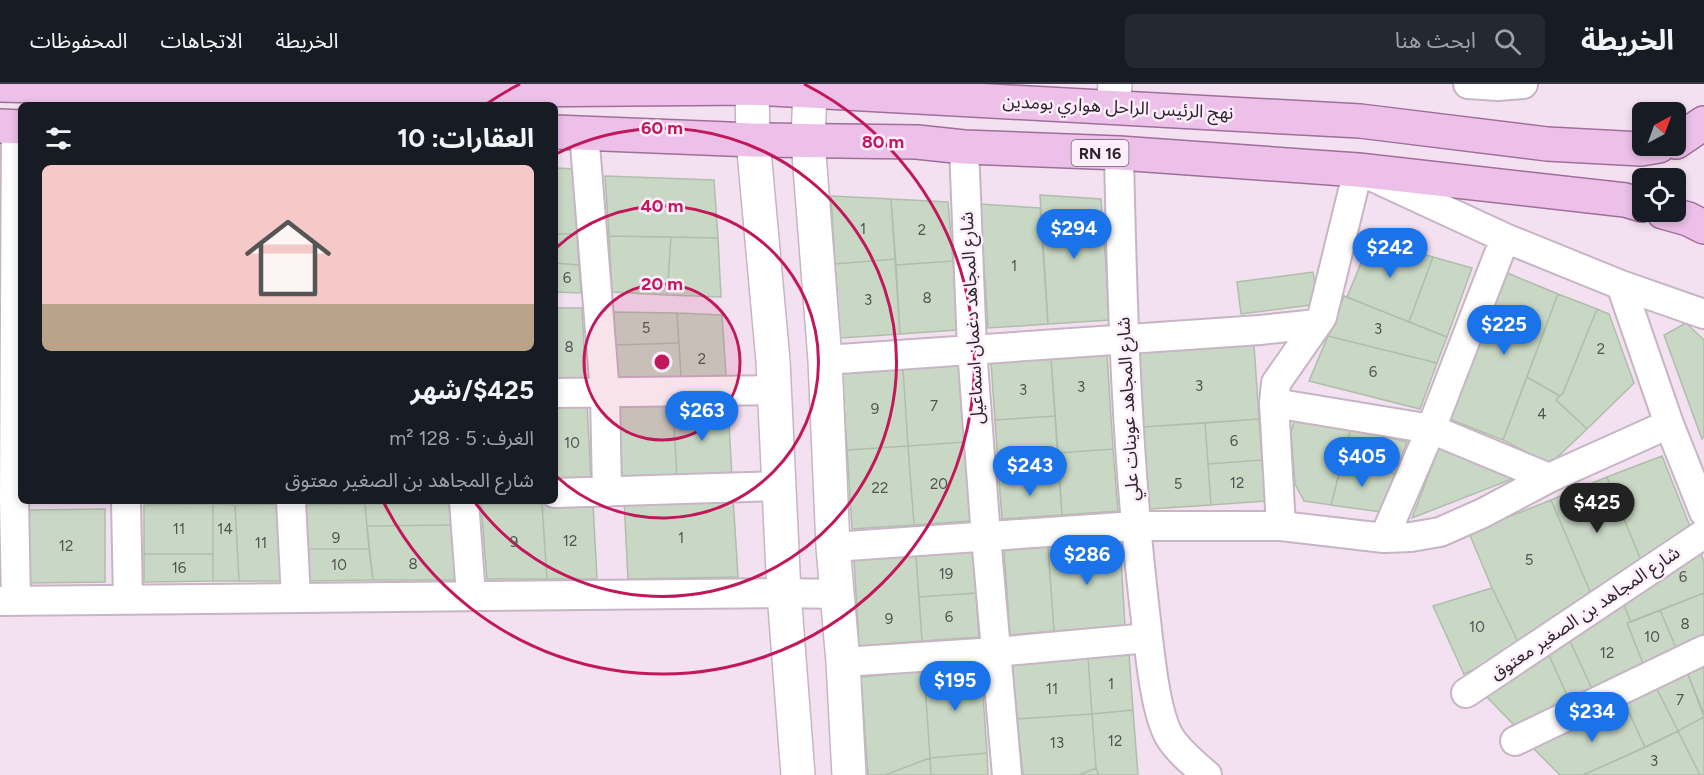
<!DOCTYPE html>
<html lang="ar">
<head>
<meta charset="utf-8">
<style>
  body { margin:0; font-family:Figtree,"Noto Sans Arabic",sans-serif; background:#242831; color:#f1f3f6; direction:rtl; height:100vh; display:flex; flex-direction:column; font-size:22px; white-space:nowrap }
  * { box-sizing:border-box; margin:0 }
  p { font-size:20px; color:#9ea1a6 }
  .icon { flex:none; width:33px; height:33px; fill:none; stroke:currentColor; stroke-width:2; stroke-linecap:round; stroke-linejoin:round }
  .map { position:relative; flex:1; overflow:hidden; direction:ltr }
  .side { position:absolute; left:18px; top:18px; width:540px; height:402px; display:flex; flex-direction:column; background:#171b24; border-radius:9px; box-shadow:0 3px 9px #0003; direction:rtl }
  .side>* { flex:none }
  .needle { width:39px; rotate:41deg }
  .fabs { position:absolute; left:1632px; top:18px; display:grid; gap:12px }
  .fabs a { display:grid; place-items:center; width:54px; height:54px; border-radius:9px; background:#171b24; box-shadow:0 3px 9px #0003; font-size:30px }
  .price { position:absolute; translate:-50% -51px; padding:0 14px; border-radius:21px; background:#1a73e8; color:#fff; font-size:20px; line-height:39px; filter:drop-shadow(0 2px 3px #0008) }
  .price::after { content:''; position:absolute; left:50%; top:36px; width:18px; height:14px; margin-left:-9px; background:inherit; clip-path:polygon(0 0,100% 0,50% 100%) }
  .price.selected { background:#222; color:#fff }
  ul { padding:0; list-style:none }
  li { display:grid; align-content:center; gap:12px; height:318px; padding:0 24px }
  li span { display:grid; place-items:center; height:186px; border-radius:9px; color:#555 }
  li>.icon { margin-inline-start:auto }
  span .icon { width:108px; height:108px; fill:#fffc; stroke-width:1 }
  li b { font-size:26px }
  h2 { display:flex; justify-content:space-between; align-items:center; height:72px; padding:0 24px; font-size:26px }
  header { display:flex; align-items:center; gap:36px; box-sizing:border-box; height:84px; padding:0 30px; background:#171b24; border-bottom:2px solid #363941 }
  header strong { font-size:28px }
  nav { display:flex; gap:33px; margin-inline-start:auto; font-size:21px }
  .search { width:420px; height:54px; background:#242831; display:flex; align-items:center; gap:15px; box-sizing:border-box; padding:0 21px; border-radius:9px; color:#9ea1a6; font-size:22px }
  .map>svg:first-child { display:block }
  .building { fill:#c9d8c5; stroke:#afbeab; stroke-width:1.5 }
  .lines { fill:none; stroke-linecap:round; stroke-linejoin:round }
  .minor-casing { stroke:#c7b5c5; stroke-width:32 }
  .tertiary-casing { stroke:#c7b5c5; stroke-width:36 }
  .primary-casing { stroke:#a06e9b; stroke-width:36 }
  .minor { stroke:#fff; stroke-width:28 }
  .tertiary { stroke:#fff; stroke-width:33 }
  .primary { stroke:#ecc0e8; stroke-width:33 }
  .ring { fill:none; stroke:#c2185b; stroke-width:3 }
  .labels { text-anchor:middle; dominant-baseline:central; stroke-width:5; stroke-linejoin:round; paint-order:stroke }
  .number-label { font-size:15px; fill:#535252 }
  .shield { fill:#feeefc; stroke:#6b616a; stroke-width:1.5 }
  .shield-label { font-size:16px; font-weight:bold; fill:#2c252b }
  .street-label { font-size:18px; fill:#2c252b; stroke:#feeefc }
  .centre { fill:#c2185b; stroke:#feeefc; stroke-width:3 }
  .ring-label { font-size:18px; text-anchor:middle; font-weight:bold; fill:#c2185b; stroke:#feeefc; stroke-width:5; stroke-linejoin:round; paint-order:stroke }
</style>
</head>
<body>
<header>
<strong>الخريطة</strong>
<div class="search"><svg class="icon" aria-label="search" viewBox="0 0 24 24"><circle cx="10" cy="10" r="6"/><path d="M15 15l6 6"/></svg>ابحث هنا</div>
<nav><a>الخريطة</a><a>الاتجاهات</a><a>المحفوظات</a></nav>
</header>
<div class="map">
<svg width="1704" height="691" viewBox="0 0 1704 691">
  <rect width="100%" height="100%" fill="#f3e0f0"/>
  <path class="building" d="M555,84L574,85L577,150H555Z
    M0,90H3V166H0Z
    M605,92L714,96L718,154L609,152Z
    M1040,111L1101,115L1110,236L1048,240Z
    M831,112L891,115L895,175L835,180Z
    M891,115L948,118L953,177L896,181Z
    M980,120L1040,124L1048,240L988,244Z
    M555,150H577L579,181L555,179Z
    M609,152L671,153L667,211L612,208Z
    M671,153L718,154L721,213L667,211Z
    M1371,155L1433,173L1409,238L1347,213Z
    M1433,173L1472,184L1447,253L1409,238Z
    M895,175L900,250L840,254L835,180Z
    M953,177L957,246L900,250L896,181Z
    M555,179L579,181L581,209L555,208Z
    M1313,188L1318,220L1241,230L1237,198Z
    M1505,188L1558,210L1503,356L1449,335Z
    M1558,210L1597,225L1563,309L1560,312L1527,293Z
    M1344,212L1447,253L1437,279L1328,252Z
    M555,224H582L586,302H555Z
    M1597,225L1609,230L1634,299L1587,345L1556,316L1563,309Z
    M613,228L677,229L679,259L615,261Z
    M677,229L722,231L726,291L681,293Z
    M1686,239L1704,256V352L1702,355L1664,251Z
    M1328,252L1437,279L1420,325L1309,297Z
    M679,259L681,293L617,295L615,261Z
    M1254,261L1259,335L1143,343L1138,269Z
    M1107,271L1113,365L1058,369L1051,274Z
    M1051,274L1055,332L995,336L991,279Z
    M960,281L965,358L908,362L903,285Z
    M903,285L908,362L847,366L842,289Z
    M1527,293L1560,312L1556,316L1587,345L1550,380L1503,356Z
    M555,321H587L591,396L555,397Z
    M618,321L673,322L677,395L622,396Z
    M673,322H728L732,394L677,395Z
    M1296,330L1351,344L1331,421L1304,417L1295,400L1291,349Z
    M1055,332L1059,392L999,396L995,336Z
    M1259,335L1262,376L1208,380L1205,339Z
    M1205,339L1211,421L1149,425L1143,343Z
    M1351,344L1407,358L1395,390L1342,377Z
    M965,358L971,437L914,441L908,362Z
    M1440,361L1517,393L1412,434Z
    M908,362L914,441L852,445L847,366Z
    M1113,365L1118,427L1062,431L1058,369Z
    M1662,372L1691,445L1642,479L1607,393Z
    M1262,376L1265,417L1211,421L1208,380Z
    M1342,377L1395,390L1381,428L1331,421Z
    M1059,392L1062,431L1002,435L999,396Z
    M1607,393L1642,479L1592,512L1551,416Z
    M733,413L738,493L628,495L624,415Z
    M1551,416L1592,512L1519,560L1492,504L1469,449Z
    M213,420L235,421L239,497H213Z
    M213,420V470H144V421Z
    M284,420L288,497H239L235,421Z
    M365,420H449L451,441L367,442Z
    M365,420L369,465H305L302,421Z
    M481,420H542L547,495H487Z
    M542,420H593L597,495H547Z
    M105,425V498L27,499V426Z
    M451,441L456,496H373L367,442Z
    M1120,458L1125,542L1054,547L1048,463Z
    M1048,463L1054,547L1010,551L1004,466Z
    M305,465H369L373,496L307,497Z
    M1700,467L1704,478V509L1631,538L1623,519Z
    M973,468L976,509L919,513L916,472Z
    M144,470H213V497L144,498Z
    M916,472L922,557L859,562L854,476Z
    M1492,504L1521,564L1464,590L1433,522Z
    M976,509L979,553L922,557L919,513Z
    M1704,509V553L1677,566L1660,526Z
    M1623,519L1631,538L1627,539L1644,582L1593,607L1569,555Z
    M1660,526L1677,566L1644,582L1627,539Z
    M1569,555L1593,607L1570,618L1548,569Z
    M1548,569L1570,618L1517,644L1485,611Z
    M1129,570L1133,626L1092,630L1088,574Z
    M1088,574L1092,630L1017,635L1012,580Z
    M1704,580V630L1687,588Z
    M981,583L987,669L930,674L924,587Z
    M924,587L930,674L885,691H868L861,593Z
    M1687,588L1704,633L1678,647L1656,603Z
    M1656,603L1678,647L1645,663L1624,618Z
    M1624,618L1645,663L1583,691H1560L1531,662Z
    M1133,626L1138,691H1099L1096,684L1092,630Z
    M1092,630L1096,684L1079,691H1023L1017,635Z
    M1704,633V691H1700L1678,647Z
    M1678,647L1700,691H1583L1646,663Z
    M987,669L988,691H931L930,674Z
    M930,674L931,691H885Z
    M1096,684L1099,691H1079Z"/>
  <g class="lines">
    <g class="minor-casing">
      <path id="minor" d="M1468,0L1498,2L1523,0
        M16,43L14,416L16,517
        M584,48L605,309L607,408
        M964,63L972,265L986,453L1007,691
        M1119,69C1122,223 1127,375 1145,528C1149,560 1154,625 1169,652C1178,667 1194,680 1207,691
        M1621,201L1669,340L1704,428
        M825,276L1260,246L1317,240
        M555,309L775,306
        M1274,319L1431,345L1549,394
        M555,409L779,402
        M126,417L128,515
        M291,417L296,514
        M464,417L471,511
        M1281,442L1274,319L1276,299L1322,233L1358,86L1505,154L1621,201L1704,230
        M1384,454L1431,345L1505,154
        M833,463L1135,442H1281L1384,454L1411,453L1440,448L1483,429L1549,394L1669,340
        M0,517L784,509L838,510
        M843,578L996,568L1148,554
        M1466,609L1704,450
        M1515,657L1704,566"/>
    </g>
    <g class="tertiary-casing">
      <path id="tertiary" d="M752,4L753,56L773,277L784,509L798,691
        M810,6L808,57L825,276L833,463L843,578L849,691
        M1113,22L1115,0"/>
    </g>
    <g class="primary-casing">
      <path id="primary" d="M0,1L272,8L752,4L1360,37L1547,60L1641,65L1659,62
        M0,42L21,43
        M555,48L753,56L917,58L964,63L1119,69L1358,86L1625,116L1642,121
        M1676,58L1704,39
        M1663,128L1688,135L1704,143"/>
    </g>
    <use href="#minor" class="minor"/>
    <use href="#tertiary" class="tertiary"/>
    <use href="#primary" class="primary"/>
  </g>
  <circle cx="662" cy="278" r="78" fill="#c2185b" fill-opacity=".12"/>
  <g class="ring">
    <circle cx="662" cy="278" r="78"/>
    <path d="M556 164A156 156 0 1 1 556 392"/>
    <path d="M556 70A234 234 0 1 1 474 417"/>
    <path d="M485 21A312 312 0 0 1 520 0M804 0A312 312 0 1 1 383 417"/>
  </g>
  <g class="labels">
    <g class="number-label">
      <text x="863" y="145">1</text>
      <text x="922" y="146">2</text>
      <text x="1014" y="182">1</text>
      <text x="567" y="194">6</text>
      <text x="927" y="214">8</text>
      <text x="868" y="216">3</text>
      <text x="646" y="244">5</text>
      <text x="1378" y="245">3</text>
      <text x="569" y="263">8</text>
      <text x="1601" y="265">2</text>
      <text x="702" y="275">2</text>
      <text x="1373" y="288">6</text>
      <text x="1199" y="302">3</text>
      <text x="1081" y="303">3</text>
      <text x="1023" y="306">3</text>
      <text x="934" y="322">7</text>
      <text x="875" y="325">9</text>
      <text x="1542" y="330">4</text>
      <text x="1234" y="357">6</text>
      <text x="572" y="359">10</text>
      <text x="1237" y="399">12</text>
      <text x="939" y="400">20</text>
      <text x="1178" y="400">5</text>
      <text x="880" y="404">22</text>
      <text x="179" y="445">11</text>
      <text x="225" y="445">14</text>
      <text x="336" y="454">9</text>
      <text x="681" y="454">1</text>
      <text x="570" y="457">12</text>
      <text x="514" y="458">9</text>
      <text x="261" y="459">11</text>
      <text x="66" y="462">12</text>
      <text x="1529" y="476">5</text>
      <text x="413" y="480">8</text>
      <text x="339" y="481">10</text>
      <text x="179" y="484">16</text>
      <text x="946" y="490">19</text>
      <text x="1683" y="493">6</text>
      <text x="949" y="533">6</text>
      <text x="889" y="535">9</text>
      <text x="1685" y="540">8</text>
      <text x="1477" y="543">10</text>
      <text x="1652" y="553">10</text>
      <text x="1607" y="569">12</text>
      <text x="1111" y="600">1</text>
      <text x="1052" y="605">11</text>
      <text x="1680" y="616">7</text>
      <text x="1115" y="657">12</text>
      <text x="1057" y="659">13</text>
      <text x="1654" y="677">3</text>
    </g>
    <rect class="shield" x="1071.5" y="56" width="57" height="26" rx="4.5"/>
    <g class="shield-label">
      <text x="1100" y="69">RN 16</text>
    </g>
    <g class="street-label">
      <text transform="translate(1118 23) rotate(3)">نهج الرئيس الراحل هواري بومدين</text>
      <text transform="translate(972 234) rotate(-93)">شارع المجاهد دغمان اسماعيل</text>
      <text transform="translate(1128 325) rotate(-93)">شارع المجاهد عوينات علي</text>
      <text transform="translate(1585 529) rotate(-34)">شارع المجاهد بن الصغير معتوق</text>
    </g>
  </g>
  <circle cx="662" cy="278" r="9" class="centre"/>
  <g class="ring-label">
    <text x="662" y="50">60 m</text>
    <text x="883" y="64">80 m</text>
    <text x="662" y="128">40 m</text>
    <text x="662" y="206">20 m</text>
  </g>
</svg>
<div class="fabs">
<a><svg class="needle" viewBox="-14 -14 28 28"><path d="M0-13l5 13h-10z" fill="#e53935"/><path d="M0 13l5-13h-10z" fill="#9ea1a6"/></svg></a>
<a><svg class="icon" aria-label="locate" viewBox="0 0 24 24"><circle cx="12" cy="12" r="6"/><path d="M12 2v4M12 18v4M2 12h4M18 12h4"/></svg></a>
</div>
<b class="price" style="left:1074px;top:176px">$294</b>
<b class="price" style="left:1390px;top:195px">$242</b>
<b class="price" style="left:1504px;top:272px">$225</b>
<b class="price" style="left:702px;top:358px">$263</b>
<b class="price" style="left:1362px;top:404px">$405</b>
<b class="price" style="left:1030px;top:413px">$243</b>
<b class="price selected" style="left:1597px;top:450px">$425</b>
<b class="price" style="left:1087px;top:502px">$286</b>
<b class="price" style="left:955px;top:628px">$195</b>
<b class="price" style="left:1592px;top:659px">$234</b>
<section class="side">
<h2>العقارات: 10<svg class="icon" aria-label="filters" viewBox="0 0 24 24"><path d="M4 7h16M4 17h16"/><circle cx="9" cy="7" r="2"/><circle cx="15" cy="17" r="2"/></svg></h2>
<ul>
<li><span style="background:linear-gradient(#f6c9c9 75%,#b9a48a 0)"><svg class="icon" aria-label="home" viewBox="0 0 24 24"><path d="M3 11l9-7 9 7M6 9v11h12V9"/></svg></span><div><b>$425/شهر</b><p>الغرف: 5 · 128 m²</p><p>شارع المجاهد بن الصغير معتوق</p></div></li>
</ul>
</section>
</div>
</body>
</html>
